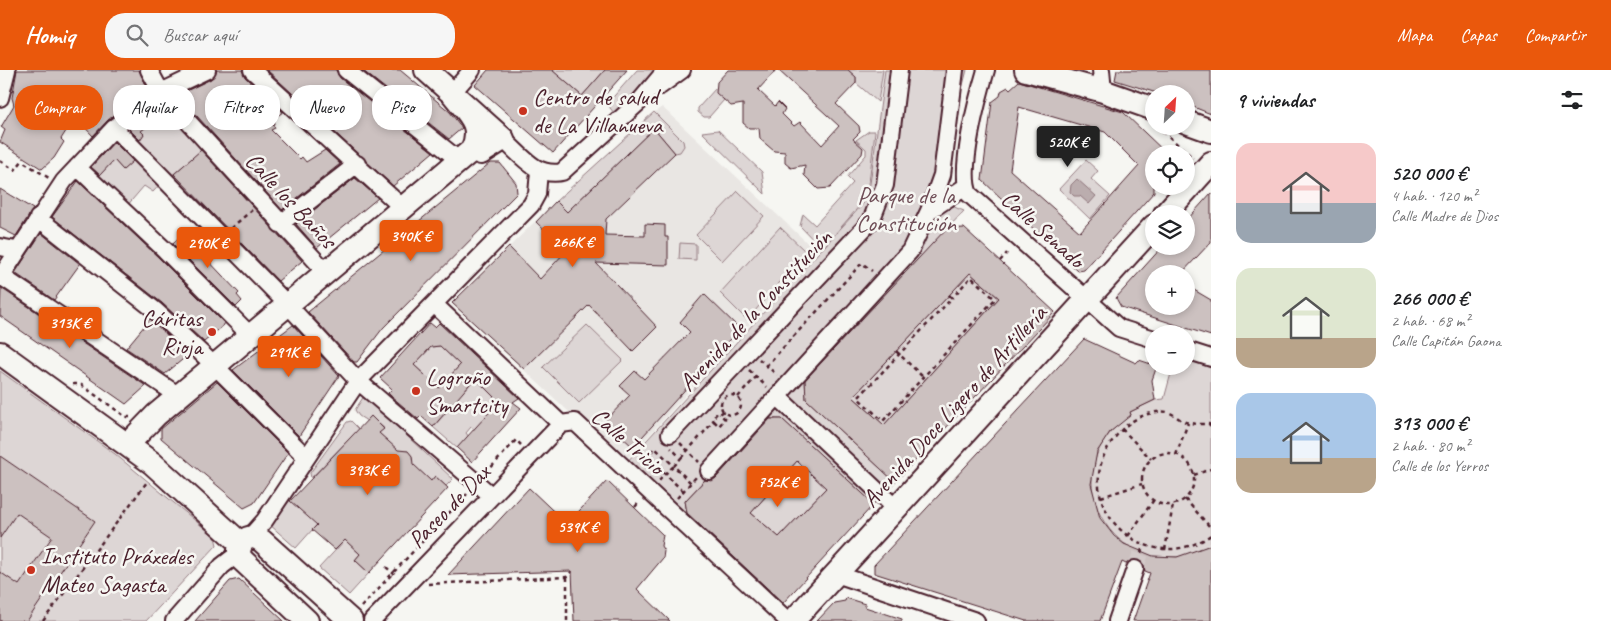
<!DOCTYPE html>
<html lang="es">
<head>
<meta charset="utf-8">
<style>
  body { margin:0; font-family:Caveat,sans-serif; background:#f6f6f6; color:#202124; height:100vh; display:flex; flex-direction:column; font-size:19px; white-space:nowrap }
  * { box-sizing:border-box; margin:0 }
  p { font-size:16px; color:#757577 }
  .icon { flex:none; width:28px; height:28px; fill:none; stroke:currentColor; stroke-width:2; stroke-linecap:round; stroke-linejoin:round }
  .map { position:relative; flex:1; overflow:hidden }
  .side { display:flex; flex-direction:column; background:#fff; width:400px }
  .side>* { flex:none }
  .hud { position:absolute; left:15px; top:15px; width:475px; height:45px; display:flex; gap:10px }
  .needle { width:32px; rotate:25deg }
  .fabs { position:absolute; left:1145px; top:15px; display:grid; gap:10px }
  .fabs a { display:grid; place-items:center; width:50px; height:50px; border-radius:50%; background:#fff; box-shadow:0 2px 8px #0003; font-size:25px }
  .price { position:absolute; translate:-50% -42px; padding:0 11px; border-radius:5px; background:#ea580c; color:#fff; font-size:16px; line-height:32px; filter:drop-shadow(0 1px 2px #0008) }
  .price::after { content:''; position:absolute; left:50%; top:30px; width:15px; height:11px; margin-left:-8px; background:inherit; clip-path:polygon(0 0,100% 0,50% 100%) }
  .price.on { background:#222; color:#fff }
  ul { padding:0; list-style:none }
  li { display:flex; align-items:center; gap:15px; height:125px; padding:0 25px }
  li span { display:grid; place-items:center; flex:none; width:140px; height:100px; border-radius:15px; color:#555 }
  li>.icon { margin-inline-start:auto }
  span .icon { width:60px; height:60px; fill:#fffc; stroke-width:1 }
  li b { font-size:21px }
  h2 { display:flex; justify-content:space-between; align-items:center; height:60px; padding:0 25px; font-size:21px }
  .chip { padding:0 18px; border-radius:20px; background:#fff; box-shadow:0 2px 8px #0003; font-size:18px; line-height:45px }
  .chip.on { background:#ea580c; color:#fff }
  header { display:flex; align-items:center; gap:30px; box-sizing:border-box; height:70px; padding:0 25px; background:#ea580c; color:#fff }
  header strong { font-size:24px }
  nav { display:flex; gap:28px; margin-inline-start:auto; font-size:18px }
  .search { width:350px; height:45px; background:#f6f6f6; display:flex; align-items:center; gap:12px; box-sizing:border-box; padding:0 18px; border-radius:20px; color:#757577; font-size:19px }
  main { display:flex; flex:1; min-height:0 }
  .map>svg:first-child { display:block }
  .built { fill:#e9e6e3 }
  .green { fill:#ddd6d5; stroke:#947a80 }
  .water { fill:#bbadae; stroke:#8e747a }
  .building { fill:#ccc1c0; stroke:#4a1f2b; fill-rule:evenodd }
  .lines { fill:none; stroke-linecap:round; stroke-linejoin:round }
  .street-tunnel { stroke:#d4cbca; stroke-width:16; stroke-dasharray:16 8; stroke-linecap:butt }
  .street-casing { stroke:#4a1f2b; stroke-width:20 }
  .secondary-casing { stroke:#4a1f2b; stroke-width:26 }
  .path { stroke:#4a1f2b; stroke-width:2.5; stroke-dasharray:4 4; stroke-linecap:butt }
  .street { stroke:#f6f6f2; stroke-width:16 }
  .secondary { stroke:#f6f6f2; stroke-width:22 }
  .poi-dot { fill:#c8321e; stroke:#f6f6f2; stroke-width:2 }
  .labels { text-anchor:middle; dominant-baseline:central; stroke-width:5; stroke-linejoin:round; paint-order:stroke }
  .poi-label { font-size:24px; fill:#4a1f2b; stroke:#f6f6f2; text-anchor:start }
  .park-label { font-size:24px; fill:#6f4d56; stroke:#f6f6f2 }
  .street-label { font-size:24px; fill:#4a1f2b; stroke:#f6f6f2 }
</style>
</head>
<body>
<header>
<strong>Homiq</strong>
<div class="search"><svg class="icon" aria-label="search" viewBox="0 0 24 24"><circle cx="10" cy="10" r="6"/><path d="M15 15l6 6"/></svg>Buscar aquí</div>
<nav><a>Mapa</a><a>Capas</a><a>Compartir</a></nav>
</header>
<main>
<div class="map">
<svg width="1211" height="551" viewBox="0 0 1211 551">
  <rect width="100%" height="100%" fill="#f6f6f2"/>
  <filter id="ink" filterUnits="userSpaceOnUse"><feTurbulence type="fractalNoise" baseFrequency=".02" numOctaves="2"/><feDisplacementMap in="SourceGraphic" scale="10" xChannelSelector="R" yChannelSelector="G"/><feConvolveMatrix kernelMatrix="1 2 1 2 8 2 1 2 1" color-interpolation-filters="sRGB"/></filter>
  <g filter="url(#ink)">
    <path class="built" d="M662,37L816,181L624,393L452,233L556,131L644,50Z"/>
    <path class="green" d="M552,0H605L582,26Z
      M637,0H657L614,43L607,34Z
      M848,0H883L878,32L856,13V7Z
      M885,0H967L962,19H953C951,42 937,117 951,134C954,138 960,139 964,141L805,309L806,329L895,412L874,434L782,349L761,348L685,431L688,454L625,394L863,134L870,114Z
      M716,18L724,30L709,47H704L698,42V38Z
      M167,42L203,79L170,107L135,75L144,64L138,59L150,55Z
      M654,42L683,71L684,76L680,82L675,83L654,58L567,142L556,131Z
      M718,60L762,102L765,124L702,62Z
      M869,61H875L869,113L862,133L822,179L800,156L803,144L815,155L853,113L847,107L866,85V79L856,70Z
      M138,86L163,111L153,122L144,116L126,137L95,110L114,90L123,100Z
      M1086,90L1098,101L1091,109L1110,126L1090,149L1059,119Z
      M738,121L764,146L722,191L696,165Z
      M780,157L806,182L747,250L720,223Z
      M680,173L696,174V190L679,189Z
      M970,203L997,227V230L884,355L853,327Z
      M587,255L623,290L579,333L543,297Z
      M440,276L460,295L451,305L466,319L475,308L495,328V336L475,360L471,357L466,363L469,367L457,378L433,357L455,333L414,295L431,277Z
      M1186,288L1211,297V474C1123,529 1041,403 1131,345L1130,342L1155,330L1164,329L1173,296H1186Z
      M0,301L115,384L215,467L217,475L146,551H0Z
      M364,326L453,409L446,416L435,406L431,411L411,393L412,386L408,381L399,382L379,363L384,358L371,347L367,351L359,346L355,340Z
      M351,351L359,359L311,408L310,403L347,352Z
      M797,391L826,418L779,467L751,443Z
      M290,430L304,443L321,450L296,478L269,454Z
      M345,470L360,484L355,490L369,503L349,525L319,498Z"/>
    <path class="water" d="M1077,109L1096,126L1089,134L1080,126H1074L1070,122L1071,115Z"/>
    <path class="building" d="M17,0H139L148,19L108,50L93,66L75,47L61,69L64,72L54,88L42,99L0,72L5,60L1,57L14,35L12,28Z
      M217,0H242L245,7L283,42L273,49L275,52L273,55L275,58L271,60L300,89L302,87L306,92L325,80L340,94L282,140L178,25L211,9Z
      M267,0H336L340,8L433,82L393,116Z
      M362,0H400L450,42L462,58L449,69Z
      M488,0H552L582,26L605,0H627L553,83L475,15Z
      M728,0H776L758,20L775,36L778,32L785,39L782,44L794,56L800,52L822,75L839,56L778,0H848L856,7V13L836,34L859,56L860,62L853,69L863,78L862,84L830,118L818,119L804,105L805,95L791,98L785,93V82L774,81L760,69L759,58H749L743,53V34L731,36L716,23L717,12Z
      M1117,0H1211V44L1186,34V24H1160L1115,10Z
      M1019,11L1123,42L1167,84H1154V122L1084,200L1078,201L982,110L992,32L1000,26L1001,21L1008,17L1010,19ZM1019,37L1105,62L1139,96L1080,162L1010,100Z
      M160,36L166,42L141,61L144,64L140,70L129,59Z
      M654,58L675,83L606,149L605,165L645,166V154L665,155V167H668V195L596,193L657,257L633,281L589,235L524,299L452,233L509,177L540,209L566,181L536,152L556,131L567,142Z
      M114,72L133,91L123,100L114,90L100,105L91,97Z
      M201,80L302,191L278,211L174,104Z
      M490,93H500L516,113L517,123L383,258L357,292H354L308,242Z
      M355,108L378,128L317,178L296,154Z
      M78,111L158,187L224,253V255L204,272L162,233L52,147Z
      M0,119L33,139L16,166L0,158Z
      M1211,123V172L1181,204H1154V236H1186L1194,220L1211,230V266L1121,237L1116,228L1163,176H1186V151Z
      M964,158L1055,242L895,412L806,329L805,310L946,159ZM970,203L999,228L884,355L853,327Z
      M41,163L80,194L54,230L15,203Z
      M181,165L186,169L187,168L239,223L237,225L242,231L236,237L173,174Z
      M1,218L146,316L126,334L0,246Z
      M704,224L740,259L633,377L605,351L630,325L620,316L635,301L644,309L690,262L680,252Z
      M150,249L188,285L165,304L126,278Z
      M430,253L435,257L439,253L519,328L513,332L521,338L472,392L457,378L495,336V328L475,308L433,357L421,346L418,349L391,326L388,323L392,319L380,308ZM440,276L460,295L439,318L414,295L431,277Z
      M293,255L339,306L299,366L233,300Z
      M1084,269L1136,293L1139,290L1157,296L1152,310L1155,330L1130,342L1131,345L1110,362L1097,382L1091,414L1100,448L1114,466L1124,474L1153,486L1177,487L1211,475V551H1133L1150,503L1145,501L1143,493L1138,489H1133L1126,494L1122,492L1100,551H1026L874,503V495Z
      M217,312L288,383L254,433L244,438L161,368V359Z
      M371,346L384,359L379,363L398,380L408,381L412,386L413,394L431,411L435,406L448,418L369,503L355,490L360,484L345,470L335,480L312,460L317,455L290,431Z
      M770,349H782L874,434L783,533L687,443L685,431L705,410L712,411L716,408ZM797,391L826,418L779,467L751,443Z
      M0,386L95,451L27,551H0V502L19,515L52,467L17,443L0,468Z
      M607,411L663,465L661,476L664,481L663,488L637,519L670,551H574L572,501L448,505L529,418L567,454Z
      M239,509L284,551H195L230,511Z
      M846,528L865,534V537L902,549V551H817L834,533L845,531Z"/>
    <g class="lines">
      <path class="street-tunnel" d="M1135,499L1141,483"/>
      <g class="street-casing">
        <path id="street" d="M149,0L161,22L327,203
          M252,0L403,138
          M346,0L460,91
          M986,0C978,27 958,100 969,124L1119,258L1154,269
          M1101,0L1103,21
          M660,16L682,0
          M452,23L472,0
          M0,28L7,0
          M114,58L287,234L358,311L492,426
          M503,69C522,86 536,107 562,102L640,31L666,0
          M77,97L165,180L251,266
          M929,141L965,117
          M38,148L156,241L214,295L306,387
          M280,154L357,94
          M0,177L16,180
          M1,206L179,326
          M0,208L64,111L114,58L161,22L207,0
          M434,234L561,354
          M1186,280L1211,288
          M778,327L888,431
          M561,354L575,352L788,551
          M670,364L871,151L885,115L899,0
          M709,401L910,181L929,141L942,105L955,0
          M250,467L265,450L358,311L531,135L537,124L539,101
          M836,504L976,551
          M174,551L222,496L231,489L240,488
          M372,551L561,354
          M1117,551L1135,499"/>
      </g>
      <g class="secondary-casing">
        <path id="secondary" d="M426,0L503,69L481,83L472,80
          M1026,0L1103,21L1154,39
          M1186,52L1211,61
          M1165,144L1211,93
          M0,283L152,393L240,473
          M128,374L156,345L472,80C484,54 467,43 452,23
          M307,551L240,488L239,480L242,472C249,466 255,466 262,471L351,551
          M793,551L1154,156"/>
      </g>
      <path class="path" d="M600,31L603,35
        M1157,56L1193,88
        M0,91L15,100L22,91L49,108
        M231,158L252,140
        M1000,191L1007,183
        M949,225L952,228L858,328L883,351L995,229L971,207L952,228
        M896,281L925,309
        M759,289L777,305
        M766,296L862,193L872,201
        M749,300L767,317
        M73,314H80L126,347H130
        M721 335a10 10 0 1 1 20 0a10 10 0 1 1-20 0Z
        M738,327L756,307
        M714,351L719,356L725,349L720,344L724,341
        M1211,356L1209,354C1203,354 1196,354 1190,353C1173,350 1175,337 1152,343C1138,346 1126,354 1117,365C1062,428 1142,513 1211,465
        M1122,359L1151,389
        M680,373L699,392
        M1142 409a26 26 0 1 1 52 0a26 26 0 1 1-52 0Z
        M1176,385L1188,353
        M681,388L714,351L712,349L718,342L720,344
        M486,403L516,370L521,375
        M1194,405L1211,399
        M659,411L665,404L647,386L655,378L674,396L681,388L671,378
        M683,421L665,404L674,396L691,413
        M1101,427L1142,414
        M677,428L697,406
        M1185,429L1211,458
        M635,437L640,431
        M1128,466L1153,431
        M1165,480L1173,435
        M1141,483L1143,475
        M386,497L394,504
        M567,507V551
        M428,514L567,507L572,501
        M361,537L467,424
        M43,551L147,412"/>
      <use href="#street" class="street"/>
      <use href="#secondary" class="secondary"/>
    </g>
  </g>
  <g class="poi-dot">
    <circle cx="523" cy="41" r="5"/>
    <circle cx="212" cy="262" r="5"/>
    <circle cx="416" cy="321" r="5"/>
    <circle cx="31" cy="500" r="5"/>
  </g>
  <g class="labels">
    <g class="poi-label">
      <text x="533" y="27">Centro de salud<tspan x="533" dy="28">de La Villanueva</tspan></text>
      <text x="202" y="248" text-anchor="end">Cáritas<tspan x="202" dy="28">Rioja</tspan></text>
      <text x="426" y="307">Logroño<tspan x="426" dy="28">Smartcity</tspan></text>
      <text x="41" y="486">Instituto Práxedes<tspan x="41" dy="28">Mateo Sagasta</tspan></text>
    </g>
    <g class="park-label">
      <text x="906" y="125">Parque de la<tspan x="906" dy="28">Constitución</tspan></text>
    </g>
    <g class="street-label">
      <text transform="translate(291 130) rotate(47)">Calle los Baños</text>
      <text transform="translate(1043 159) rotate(42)">Calle Senado</text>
      <text transform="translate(755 240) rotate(-47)">Avenida de la Constitución</text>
      <text transform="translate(954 336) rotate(-48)">Avenida Doce Ligero de Artillería</text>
      <text transform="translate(628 371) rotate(41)">Calle Tricio</text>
      <text transform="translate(449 436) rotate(-46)">Paseo de Dax</text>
    </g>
  </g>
</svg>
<div class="fabs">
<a><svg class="needle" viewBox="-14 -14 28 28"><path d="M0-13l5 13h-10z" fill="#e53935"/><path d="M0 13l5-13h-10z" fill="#757577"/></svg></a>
<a><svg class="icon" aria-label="locate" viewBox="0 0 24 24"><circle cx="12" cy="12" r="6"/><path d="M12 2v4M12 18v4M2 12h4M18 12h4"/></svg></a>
<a><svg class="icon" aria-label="layers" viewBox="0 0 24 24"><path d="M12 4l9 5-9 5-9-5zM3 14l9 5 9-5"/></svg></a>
<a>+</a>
<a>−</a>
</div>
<b class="price on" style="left:1068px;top:98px">520K €</b>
<b class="price" style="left:411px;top:192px">340K €</b>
<b class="price" style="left:573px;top:198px">266K €</b>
<b class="price" style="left:208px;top:199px">290K €</b>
<b class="price" style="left:70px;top:279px">313K €</b>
<b class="price" style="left:289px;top:308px">291K €</b>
<b class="price" style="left:368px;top:426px">393K €</b>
<b class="price" style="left:778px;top:438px">752K €</b>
<b class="price" style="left:578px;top:483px">539K €</b>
<div class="hud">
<a class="chip on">Comprar</a>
<a class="chip">Alquilar</a>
<a class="chip">Filtros</a>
<a class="chip">Nuevo</a>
<a class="chip">Piso</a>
</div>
</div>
<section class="side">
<h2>9 viviendas<svg class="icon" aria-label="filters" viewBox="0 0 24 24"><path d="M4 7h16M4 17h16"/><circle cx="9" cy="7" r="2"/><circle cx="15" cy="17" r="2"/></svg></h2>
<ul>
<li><span style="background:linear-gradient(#f6c9c9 60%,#9aa5b1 0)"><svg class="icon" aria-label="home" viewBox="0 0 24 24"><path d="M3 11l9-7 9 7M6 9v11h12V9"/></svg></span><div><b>520 000 €</b><p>4 hab. · 120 m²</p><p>Calle Madre de Dios</p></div></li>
<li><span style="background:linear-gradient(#dfe7d0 70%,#b9a48a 0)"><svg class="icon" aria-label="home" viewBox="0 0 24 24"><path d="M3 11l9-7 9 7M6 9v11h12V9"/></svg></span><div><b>266 000 €</b><p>2 hab. · 68 m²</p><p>Calle Capitán Gaona</p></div></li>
<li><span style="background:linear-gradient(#a9c7e8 65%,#b9a48a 0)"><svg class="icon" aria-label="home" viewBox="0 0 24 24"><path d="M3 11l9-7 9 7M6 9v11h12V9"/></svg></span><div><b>313 000 €</b><p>2 hab. · 80 m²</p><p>Calle de los Yerros</p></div></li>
</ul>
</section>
</main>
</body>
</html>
